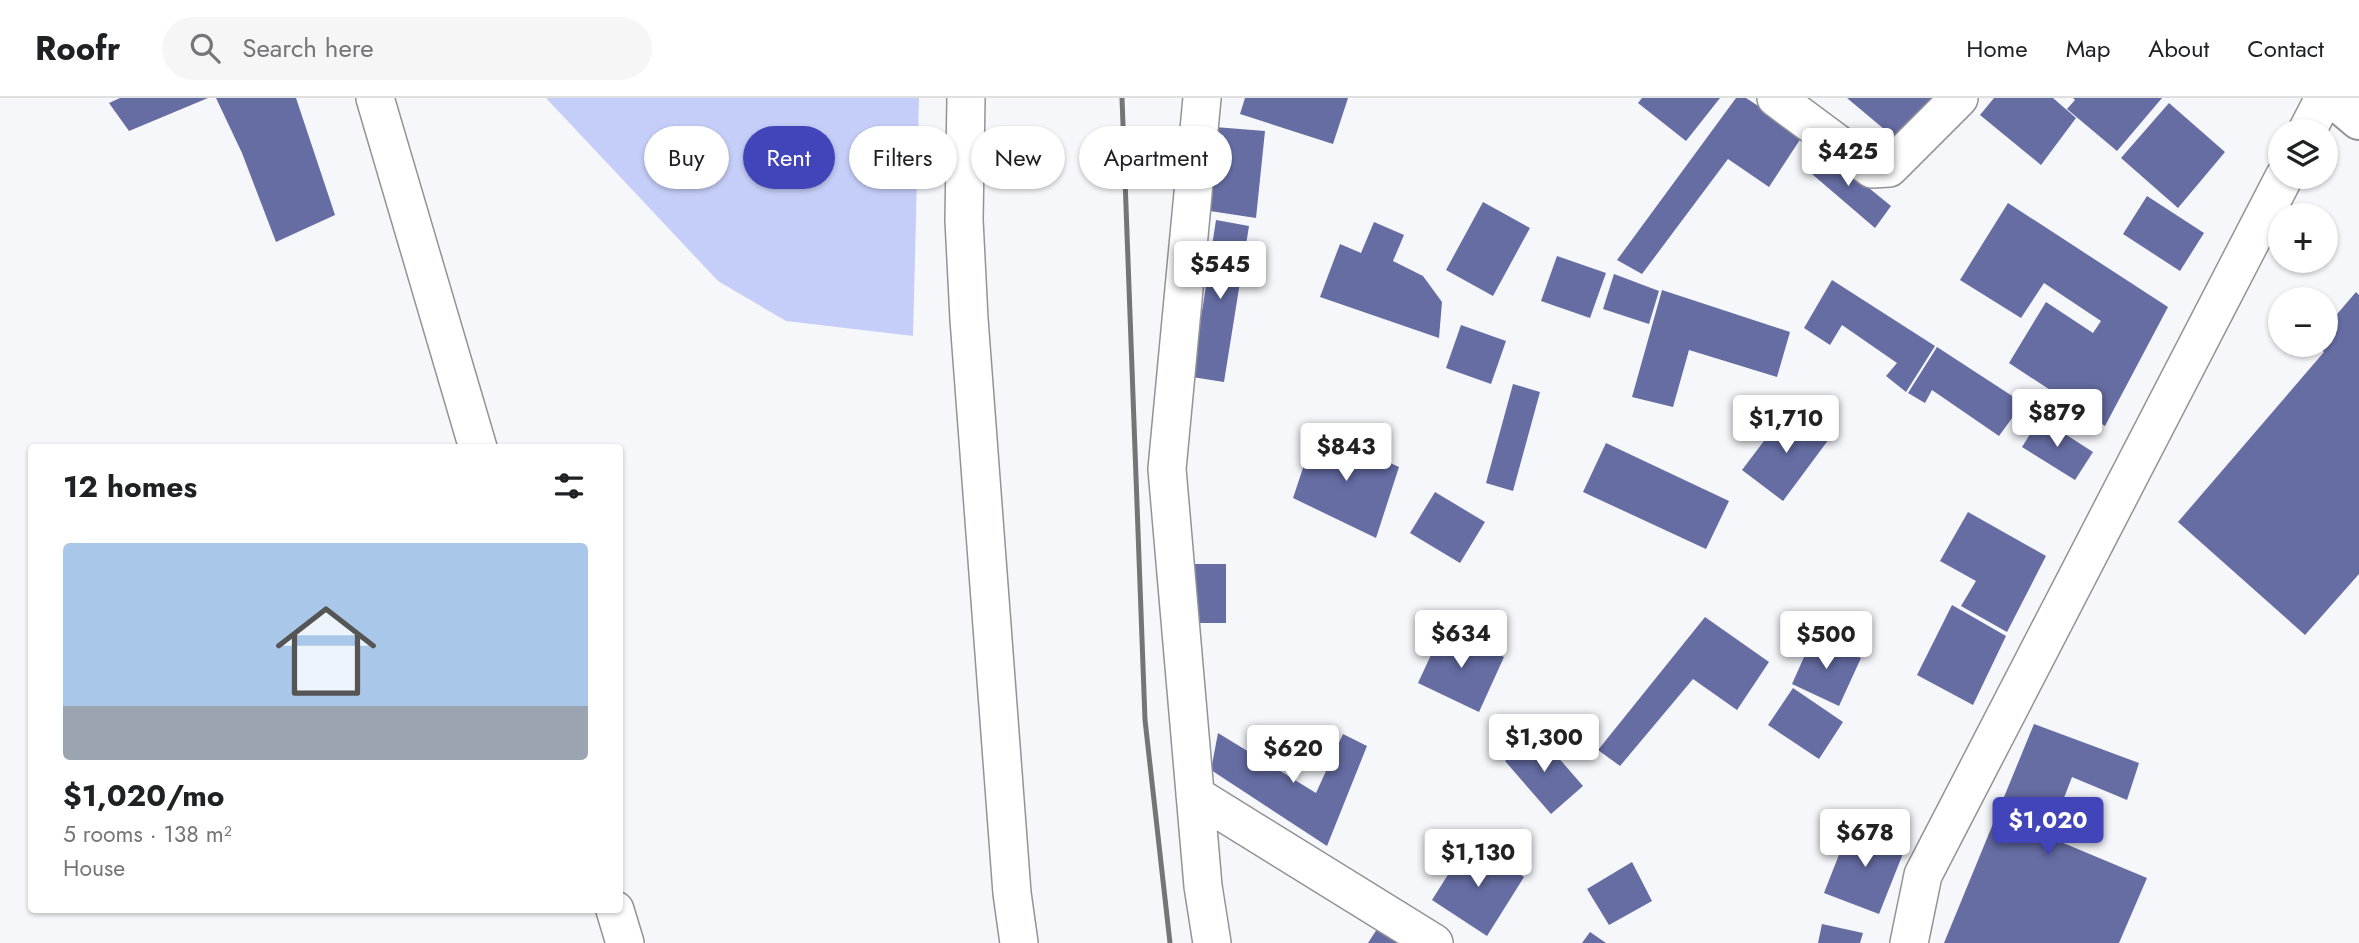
<!DOCTYPE html>
<html lang="en">
<head>
<meta charset="utf-8">
<style>
  body { margin:0; font-family:Jost,sans-serif; background:#f6f6f6; color:#202124; height:100vh; display:flex; flex-direction:column; font-size:26px; white-space:nowrap }
  * { box-sizing:border-box; margin:0 }
  p { font-size:23px; color:#757577 }
  .icon { flex:none; width:38px; height:38px; fill:none; stroke:currentColor; stroke-width:2; stroke-linecap:round; stroke-linejoin:round }
  .map { position:relative; flex:1; overflow:hidden }
  .side { position:absolute; left:28px; top:346px; width:595px; height:469px; display:flex; flex-direction:column; background:#fff; border-radius:7px; box-shadow:0 2px 5px #0004 }
  .side>* { flex:none }
  .top-card { position:absolute; left:644px; top:28px; width:665px; height:63px; display:flex; gap:14px }
  .tools { position:absolute; left:2268px; top:21px; display:grid; gap:14px }
  .tools a { display:grid; place-items:center; width:70px; height:70px; border-radius:50%; background:#fff; box-shadow:0 2px 5px #0004; font-size:35px }
  .price { position:absolute; translate:-50% -60px; padding:0 16px; border-radius:7px; background:#fff; color:#222; font-size:23px; line-height:46px; filter:drop-shadow(0 2px 4px #0008) }
  .price::after { content:''; position:absolute; left:50%; top:42px; width:21px; height:16px; margin-left:-10px; background:inherit; clip-path:polygon(0 0,100% 0,50% 100%) }
  .price.active { background:#4244b9; color:#fff }
  ul { padding:0; list-style:none }
  li { display:grid; align-content:center; gap:14px; height:371px; padding:0 35px }
  li span { display:grid; place-items:center; height:217px; border-radius:7px; color:#555 }
  li>.icon { margin-inline-start:auto }
  span .icon { width:126px; height:126px; fill:#fffc; stroke-width:1 }
  li b { font-size:30px }
  h2 { display:flex; justify-content:space-between; align-items:center; height:84px; padding:0 35px; font-size:30px }
  .pill { padding:0 24px; border-radius:32px; background:#fff; box-shadow:0 2px 5px #0004; font-size:24px; line-height:63px }
  .pill.active { background:#4244b9; color:#fff }
  header { display:flex; align-items:center; gap:42px; box-sizing:border-box; height:98px; padding:0 35px; background:#fff; border-bottom:2px solid #e0e0e0 }
  header strong { font-size:33px }
  nav { display:flex; gap:38px; margin-inline-start:auto; font-size:24px }
  .search { width:490px; height:63px; background:#f6f6f6; display:flex; align-items:center; gap:18px; box-sizing:border-box; padding:0 24px; border-radius:38px; color:#757577; font-size:26px }
  .map>svg:first-child { display:block }
  .green { fill:#c5cef8 }
  .building { fill:#656da3 }
  .lines { fill:none; stroke-linecap:round; stroke-linejoin:round }
  .street-casing { stroke:#939397; stroke-width:40 }
  .secondary-casing { stroke:#939397; stroke-width:42 }
  .street { stroke:#fff; stroke-width:37 }
  .secondary { stroke:#fff; stroke-width:38 }
  .rail { stroke:#747577; stroke-width:5 }
</style>
</head>
<body>
<header>
<strong>Roofr</strong>
<div class="search"><svg class="icon" aria-label="search" viewBox="0 0 24 24"><circle cx="10" cy="10" r="6"/><path d="M15 15l6 6"/></svg>Search here</div>
<nav><a>Home</a><a>Map</a><a>About</a><a>Contact</a></nav>
</header>
<div class="map">
<svg width="2359" height="845" viewBox="0 0 2359 845">
  <rect width="100%" height="100%" fill="#f6f7fb"/>
  <path class="green" d="M546,0H919L913,238L786,223L718,183Z"/>
  <path class="building" d="M120,0H208L129,33L109,5Z
    M216,0H296L335,117L276,144L242,55Z
    M1245,0H1348L1333,46L1240,16Z
    M1642,0H1720L1686,43L1638,5Z
    M1736,0H1746L1803,37L1769,89L1728,61L1642,176L1617,162Z
    M1847,0H1942L1903,47Z
    M1994,0H2053L2076,20L2041,67L1980,17Z
    M2073,0H2162L2117,53L2067,11L2075,2Z
    M2169,5L2225,54L2178,110L2121,60Z
    M1215,29L1265,33L1256,120L1210,113Z
    M1821,51L1891,108L1875,130L1805,70Z
    M2147,98L2204,135L2180,173L2123,136Z
    M1483,104L1530,130L1493,198L1446,172Z
    M2008,105L2168,209L2105,328L2009,265L2046,204L2093,235L2101,223L2044,185L2021,220L1960,182Z
    M1216,122L1249,128L1224,284L1192,279Z
    M1374,124L1404,137L1393,163L1423,178L1442,204L1439,240L1320,199L1340,146L1361,155Z
    M1557,158L1606,175L1590,220L1541,203Z
    M1614,176L1659,193L1649,226L1603,211Z
    M1832,182L1935,248L1906,294L1886,278L1897,265L1842,227L1830,247L1804,230Z
    M1662,192L1790,234L1777,279L1689,252L1673,309L1632,299Z
    M2356,194L2359,197V476L2305,537L2178,424L2324,254L2315,247H2326V229Z
    M1461,227L1506,243L1491,286L1446,270Z
    M1937,249L2023,305L1999,338L1932,292L1925,305L1908,295Z
    M1513,286L1540,294L1513,393L1486,385Z
    M1789,310L1829,341L1783,403L1742,372Z
    M2040,320L2093,354L2075,382L2022,349Z
    M1316,331L1399,369L1376,440L1293,400Z
    M1606,345L1729,403L1706,451L1583,394Z
    M1435,394L1485,424L1460,465L1410,435Z
    M1968,414L2046,458L2007,534L1961,508L1976,483L1940,463Z
    M1195,466H1226V525H1195Z
    M1952,507L2006,538L1973,607L1917,577Z
    M1705,519L1769,564L1737,612L1693,581L1620,668L1598,652Z
    M1443,531L1504,559L1479,614L1418,585Z
    M1813,539L1861,560L1839,608L1792,586Z
    M1793,590L1843,624L1819,661L1768,627Z
    M2034,626L2139,665L2127,702L2072,679L2049,739L2147,780L2119,845H1944Z
    M1218,635L1316,695L1343,636L1367,648L1327,748L1211,672Z
    M1537,635L1583,688L1551,716L1505,663Z
    M1851,726L1906,748L1879,816L1824,795Z
    M1468,745L1524,779L1487,838L1432,802Z
    M1632,764L1652,803L1609,827L1587,791Z
    M1822,826L1863,835L1860,845H1818Z
    M1379,828L1405,845H1368Z
    M1590,834L1606,845H1582Z"/>
  <g class="lines">
    <g class="street-casing">
      <path id="street" d="M375,0L478,350
        M966,0L964,122L969,221L1012,795L1019,845
        M1202,0L1167,371L1203,788L1212,845
        M1776,0L1872,71L1889,70L1959,0
        M2307,33L2324,0
        M1195,697L1434,845
        M615,812L625,845
        M1909,845L1923,777L2284,79"/>
    </g>
    <g class="secondary-casing">
      <path id="secondary" d="M2333,0L2359,22"/>
    </g>
    <use href="#street" class="street"/>
    <use href="#secondary" class="secondary"/>
    <path class="rail" d="M1122,0L1145,622L1170,845"/>
  </g>
</svg>
<div class="tools">
<a><svg class="icon" aria-label="layers" viewBox="0 0 24 24"><path d="M12 4l9 5-9 5-9-5zM3 14l9 5 9-5"/></svg></a>
<a>+</a>
<a>−</a>
</div>
<b class="price" style="left:1848px;top:90px">$425</b>
<b class="price" style="left:1220px;top:203px">$545</b>
<b class="price" style="left:2057px;top:351px">$879</b>
<b class="price" style="left:1786px;top:357px">$1,710</b>
<b class="price" style="left:1346px;top:385px">$843</b>
<b class="price" style="left:1461px;top:572px">$634</b>
<b class="price" style="left:1826px;top:573px">$500</b>
<b class="price" style="left:1544px;top:676px">$1,300</b>
<b class="price" style="left:1293px;top:687px">$620</b>
<b class="price active" style="left:2048px;top:759px">$1,020</b>
<b class="price" style="left:1865px;top:771px">$678</b>
<b class="price" style="left:1478px;top:791px">$1,130</b>
<div class="top-card">
<a class="pill">Buy</a>
<a class="pill active">Rent</a>
<a class="pill">Filters</a>
<a class="pill">New</a>
<a class="pill">Apartment</a>
</div>
<section class="side">
<h2>12 homes<svg class="icon" aria-label="filters" viewBox="0 0 24 24"><path d="M4 7h16M4 17h16"/><circle cx="9" cy="7" r="2"/><circle cx="15" cy="17" r="2"/></svg></h2>
<ul>
<li><span style="background:linear-gradient(#a9c7e8 75%,#9aa5b1 0)"><svg class="icon" aria-label="home" viewBox="0 0 24 24"><path d="M3 11l9-7 9 7M6 9v11h12V9"/></svg></span><div><b>$1,020/mo</b><p>5 rooms · 138 m²</p><p>House</p></div></li>
</ul>
</section>
</div>
</body>
</html>
